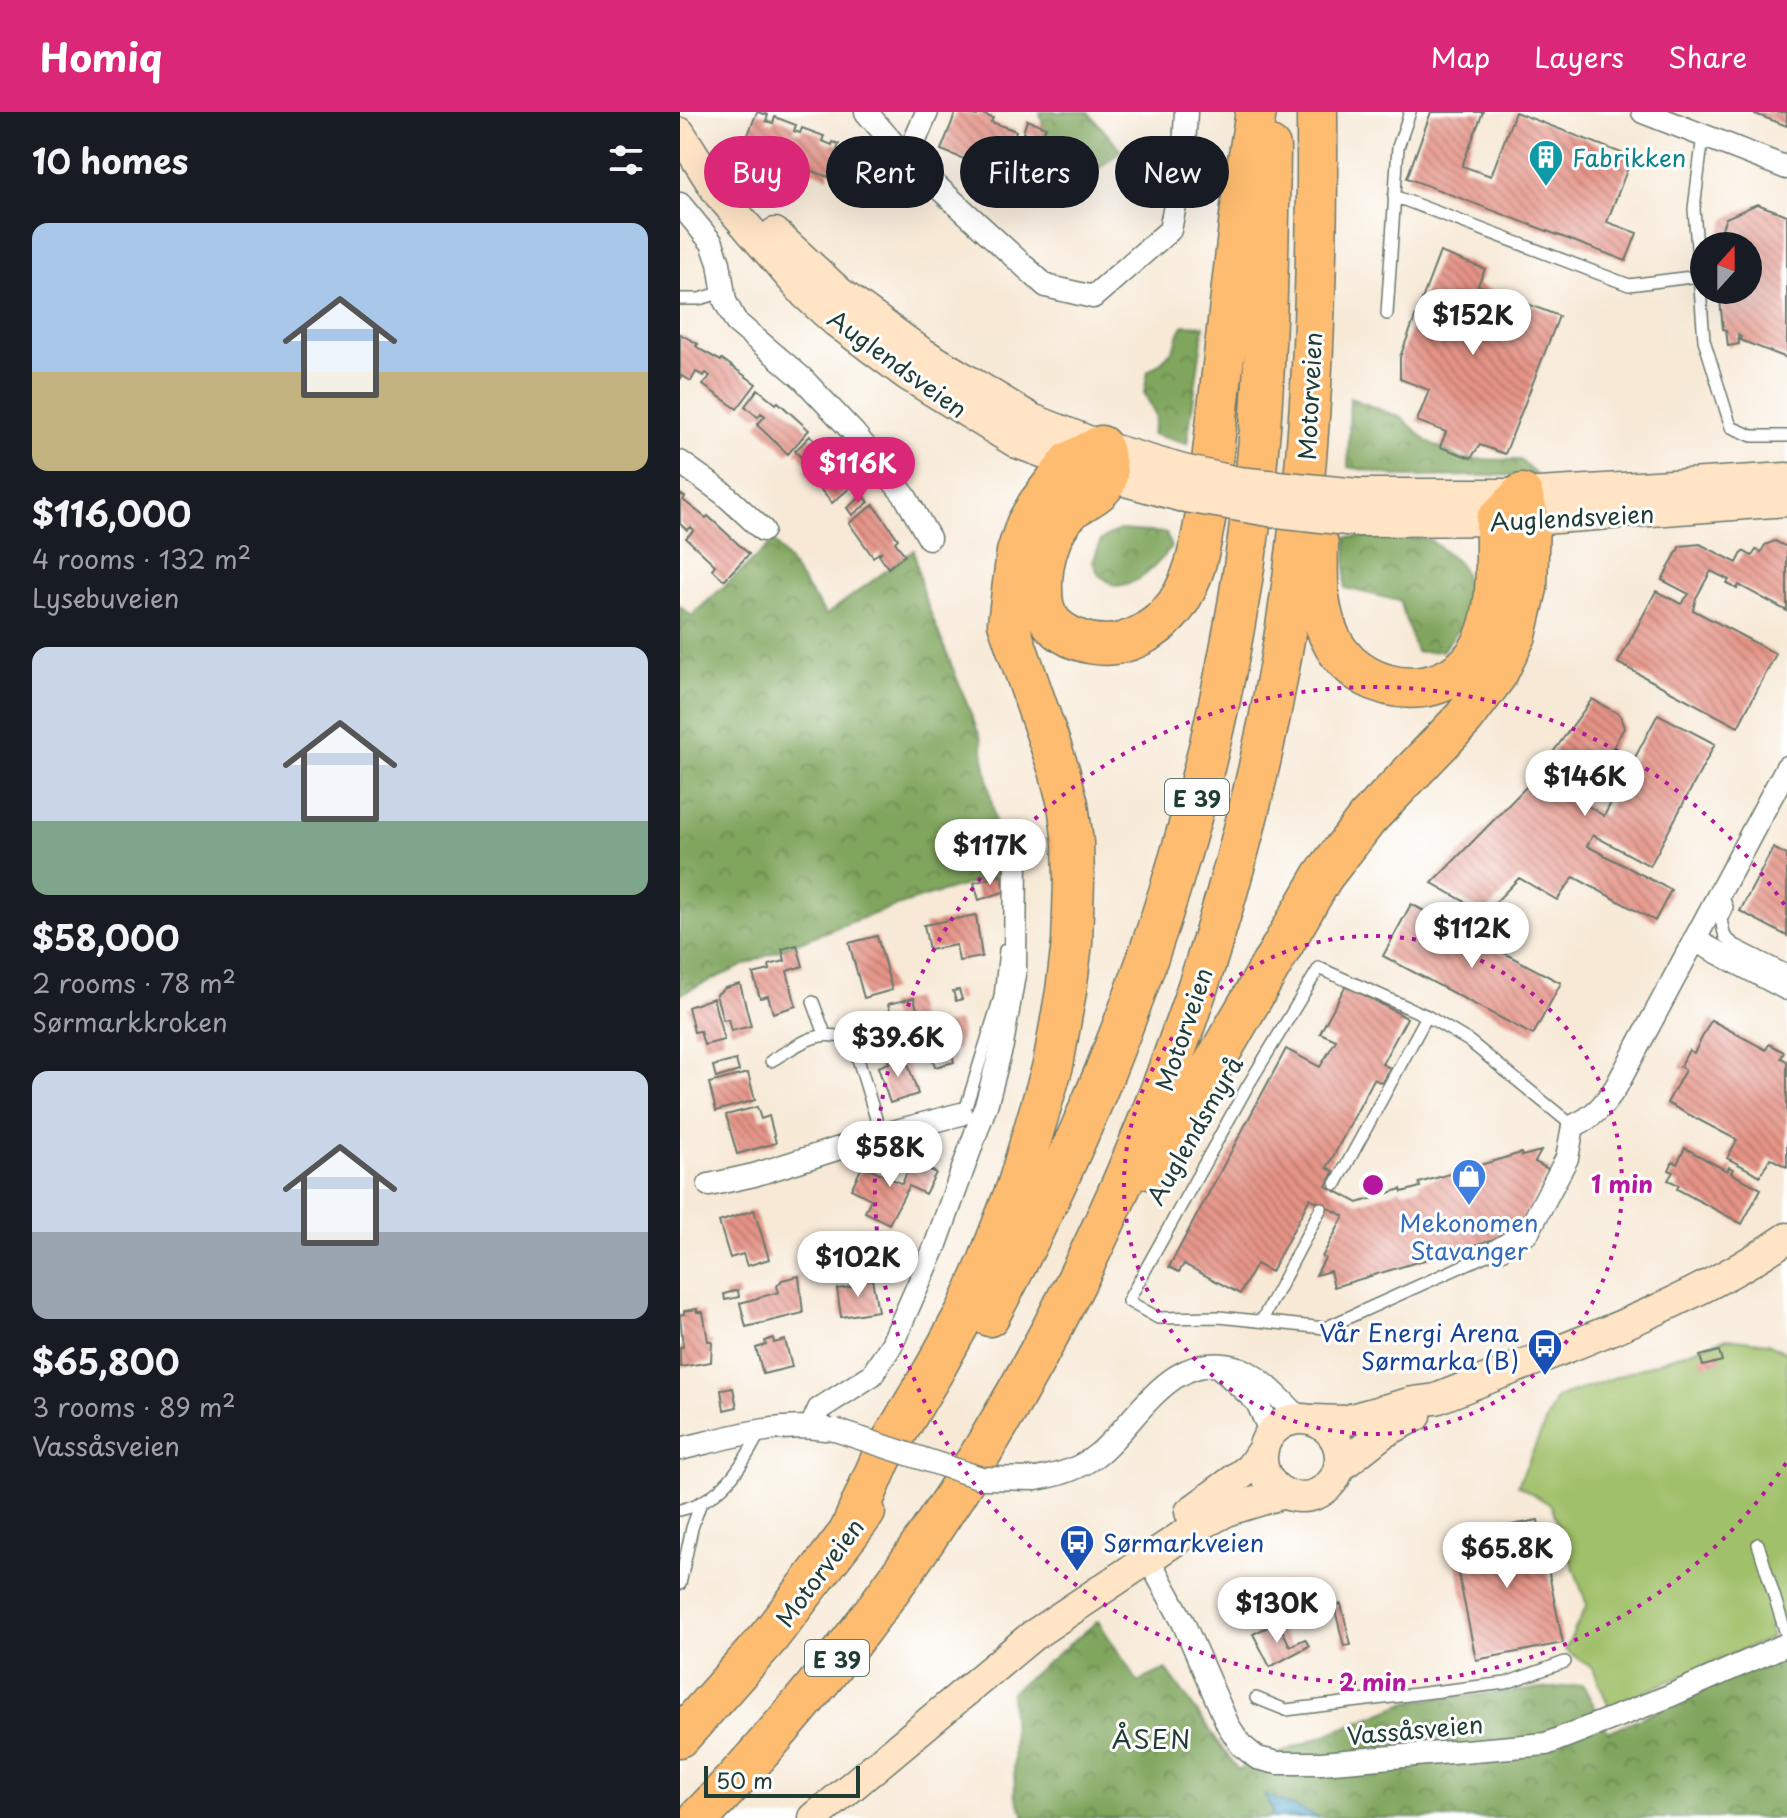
<!DOCTYPE html>
<html lang="en">
<head>
<meta charset="utf-8">
<style>
  body { margin:0; font-family:"Playpen Sans",sans-serif; background:#20242c; color:#f1f3f6; height:100vh; display:flex; flex-direction:column; font-size:30px; white-space:nowrap }
  * { box-sizing:border-box; margin:0 }
  p { font-size:26px; color:#9ea1a6 }
  .icon { flex:none; width:44px; height:44px; fill:none; stroke:currentColor; stroke-width:2; stroke-linecap:round; stroke-linejoin:round }
  .map { position:relative; flex:1; overflow:hidden }
  .details { display:flex; flex-direction:column; background:#171b24; width:680px }
  .details>* { flex:none }
  .guide { position:absolute; left:24px; top:24px; width:760px; height:72px; display:flex; gap:16px }
  .needle { width:52px; rotate:21deg }
  .buttons { position:absolute; left:1010px; top:120px; display:grid; gap:16px }
  .buttons a { display:grid; place-items:center; width:72px; height:72px; border-radius:50%; background:#171b24; box-shadow:0 8px 32px #0002; font-size:40px }
  .scale { position:absolute; left:24px; bottom:20px; width:156px; box-sizing:border-box; padding-left:8px; border:4px solid #1f3d34; border-top:0; font-size:22px; line-height:28px; white-space:nowrap; color:#1f3d34; -webkit-text-stroke:6px #fff; paint-order:stroke }
  .price { position:absolute; translate:-50% -68px; padding:0 18px; border-radius:28px; background:#fff; color:#222; font-size:26px; line-height:52px; filter:drop-shadow(0 2px 4px #0008) }
  .price::after { content:''; position:absolute; left:50%; top:48px; width:24px; height:18px; margin-left:-12px; background:inherit; clip-path:polygon(0 0,100% 0,50% 100%) }
  .price.selected { background:#db2777; color:#fff }
  ul { padding:0; list-style:none }
  li { display:grid; align-content:center; gap:16px; height:424px; padding:0 32px }
  li span { display:grid; place-items:center; height:248px; border-radius:16px; color:#555 }
  li>.icon { margin-inline-start:auto }
  span .icon { width:144px; height:144px; fill:#fffc; stroke-width:1 }
  li b { font-size:34px }
  h2 { display:flex; justify-content:space-between; align-items:center; height:96px; padding:0 32px; font-size:34px }
  .tag { padding:0 28px; border-radius:36px; background:#171b24; box-shadow:0 8px 32px #0002; font-size:28px; line-height:72px }
  .tag.selected { background:#db2777; color:#fff }
  header { display:flex; align-items:center; gap:48px; box-sizing:border-box; height:112px; padding:0 40px; background:#db2777; color:#fff }
  header strong { font-size:38px }
  nav { display:flex; gap:44px; margin-inline-start:auto; font-size:28px }
  main { display:flex; flex:1; min-height:0 }
  .map>svg:first-child { display:block }
  .forest { fill:url(#forest-crowns); stroke:#507248; stroke-width:2 }
  .park { fill:#a0c069; stroke:#607e4e; stroke-width:2 }
  .water { fill:url(#water-rules); stroke:#387180; stroke-width:2 }
  .building { fill:url(#building-back-hatch) }
  .lines { fill:none; stroke-linecap:round; stroke-linejoin:round }
  .lane-casing { stroke:#6b796d; stroke-width:14 }
  .street-casing { stroke:#6b796d; stroke-width:25 }
  .secondary-casing { stroke:#6b796d; stroke-width:33 }
  .highway-casing { stroke:#6b796d; stroke-width:43 }
  .lane { stroke:#fff; stroke-width:11 }
  .street { stroke:#fff; stroke-width:22 }
  .secondary { stroke:#ffe4c6; stroke-width:30 }
  .highway { stroke:#febc70; stroke-width:40 }
  .street-bridge-casing { stroke:#6b796d; stroke-width:25; stroke-linecap:butt }
  .secondary-bridge-casing { stroke:#6b796d; stroke-width:33; stroke-linecap:butt }
  .street-bridge { stroke:#fff; stroke-width:22 }
  .secondary-bridge { stroke:#ffe4c6; stroke-width:30 }
  .ring { fill:none; stroke:#b5179e; stroke-width:4; stroke-dasharray:4 8 }
  .labels { text-anchor:middle; dominant-baseline:central; stroke-width:6; stroke-linejoin:round; paint-order:stroke }
  .shield { fill:#fff; stroke:#627771; stroke-width:2 }
  .shield-label { font-size:22px; font-weight:bold; fill:#1f3d34 }
  .culture-label { font-size:24px; fill:#0d838f; stroke:#fff; text-anchor:start }
  .street-label { font-size:24px; fill:#1f3d34; stroke:#fff }
  .shop-label { font-size:24px; fill:#366cbe; stroke:#fff }
  .transit-label { font-size:24px; fill:#164399; stroke:#fff; text-anchor:end }
  .neighbourhood-label { font-size:26px; letter-spacing:2px; fill:#1f3d34; stroke:#fff }
  .centre { fill:#b5179e; stroke:#fff; stroke-width:4 }
  .ring-label { font-size:24px; text-anchor:middle; font-weight:bold; fill:#b5179e; stroke:#fff; stroke-width:6; stroke-linejoin:round; paint-order:stroke }
</style>
</head>
<body>
<header>
<strong>Homiq</strong>
<nav><a>Map</a><a>Layers</a><a>Share</a></nav>
</header>
<main>
<section class="details">
<h2>10 homes<svg class="icon" aria-label="filters" viewBox="0 0 24 24"><path d="M4 7h16M4 17h16"/><circle cx="9" cy="7" r="2"/><circle cx="15" cy="17" r="2"/></svg></h2>
<ul>
<li><span style="background:linear-gradient(#a9c7e8 60%,#c2b280 0)"><svg class="icon" aria-label="home" viewBox="0 0 24 24"><path d="M3 11l9-7 9 7M6 9v11h12V9"/></svg></span><div><b>$116,000</b><p>4 rooms · 132 m²</p><p>Lysebuveien</p></div></li>
<li><span style="background:linear-gradient(#c9d6e8 70%,#7fa58c 0)"><svg class="icon" aria-label="home" viewBox="0 0 24 24"><path d="M3 11l9-7 9 7M6 9v11h12V9"/></svg></span><div><b>$58,000</b><p>2 rooms · 78 m²</p><p>Sørmarkkroken</p></div></li>
<li><span style="background:linear-gradient(#c9d6e8 65%,#9aa5b1 0)"><svg class="icon" aria-label="home" viewBox="0 0 24 24"><path d="M3 11l9-7 9 7M6 9v11h12V9"/></svg></span><div><b>$65,800</b><p>3 rooms · 89 m²</p><p>Vassåsveien</p></div></li>
</ul>
</section>
<div class="map">
<svg width="1107" height="1706" viewBox="0 0 1107 1706">
  <defs>
    <pattern id="forest-crowns" width="20" height="18" patternUnits="userSpaceOnUse" patternTransform="scale(2)"><rect width="20" height="18" fill="#80a65d"/><path d="M2 6a3 3 0 1 1 6 0M12 15a3 3 0 1 1 6 0" fill="none" stroke="#68884e"/></pattern>
    <pattern id="water-rules" width="6" height="5" patternUnits="userSpaceOnUse" patternTransform="scale(2)"><rect width="6" height="5" fill="#50a5cc"/><path d="M0 2.5h6" fill="none" stroke="#4288a6"/></pattern>
    <pattern id="building-back-hatch" width="6" height="6" patternUnits="userSpaceOnUse" patternTransform="scale(2)"><rect width="6" height="6" fill="#e59386"/><path d="M-1 5l2 2M0 0l6 6M5-1l2 2" fill="none" stroke="#b9796e"/></pattern>
  </defs>
  <rect width="100%" height="100%" fill="#fff"/>
  <filter id="ink" filterUnits="userSpaceOnUse"><feTurbulence type="fractalNoise" baseFrequency=".0125" numOctaves="2"/><feDisplacementMap in="SourceGraphic" scale="16" xChannelSelector="R" yChannelSelector="G"/><feConvolveMatrix kernelMatrix="1 2 1 2 8 2 1 2 1" color-interpolation-filters="sRGB"/></filter>
  <filter id="wash" filterUnits="userSpaceOnUse"><feTurbulence type="fractalNoise" baseFrequency=".006" numOctaves="4" result="noise"/><feDisplacementMap in="SourceGraphic" scale="32" xChannelSelector="R" yChannelSelector="G"/><feGaussianBlur stdDeviation="1.8" result="paint"/><feColorMatrix in="noise" values="0 0 0 0 0 0 0 0 0 0 0 0 0 0 0 0 0 1.4 0 .05"/><feComposite in="paint" operator="in"/></filter>
  <g filter="url(#wash)">
    <rect width="100%" height="100%" fill="#f7e9d6"/>
    <path class="forest" d="M360,0H408L441,38L405,69L373,67Z
      M504,213L524,214L507,332L472,322L476,305L464,280L468,259C480,252 491,243 496,231C499,223 498,219 504,213Z
      M670,286L722,306L747,329L781,347L840,348L856,363L723,365L668,355Z
      M439,418L486,421L491,436C474,455 462,472 435,474L419,463L413,450L421,428Z
      M667,425L749,427L780,452L792,482L784,510L762,539L736,540L720,489L665,476Z
      M94,429L146,503L234,438L242,479L301,627L324,763C212,790 104,834 0,882V494L11,504Z
      M418,1509L458,1570L486,1557L558,1658L730,1589L903,1573L928,1620L1107,1542V1706H641L586,1684L593,1701L590,1706H345L335,1682L331,1580Z"/>
    <path class="park" d="M1047,1226L1088,1231L1107,1241V1509L1089,1515L1091,1526L929,1595L913,1556L885,1538L907,1493L871,1393L838,1373L876,1286Z"/>
    <path class="water" d="M585,1683L641,1706H590L593,1700Z"/>
    <g id="blocks">
      <path class="building" d="M77,0L88,3L86,9L93,11L95,5L116,13L114,19L120,21L122,16L144,24L142,29L152,33L153,30L159,32L148,65L64,33Z
        M276,0L297,4L299,1L313,6L311,10L336,19L334,27L331,26L317,60L261,38Z
        M751,0H803L782,54L811,64L835,0L952,45L927,110L957,121L946,149L727,66Z
        M1070,0H1107V14Z
        M347,8L366,15L361,27L343,21Z
        M338,29L345,32L335,57L328,54Z
        M1077,92L1107,103V246L1060,228L1061,225L1058,223L1059,232L1048,234L1046,218L1043,217L1039,178H1068V134H1035L1046,106Z
        M760,140L805,157L798,173L879,204L825,342L800,333L791,346L760,335L766,320L737,309L749,278L720,267V245Z
        M0,222L18,232L16,234L21,238L41,249L42,247L76,272L57,297L23,273L30,264L26,261L24,264L16,260L11,269L2,264L0,268Z
        M78,277L96,292L98,290L129,318L108,342L77,313L85,304L81,301L78,305L65,294Z
        M130,324L143,337L128,352L115,339Z
        M149,339L176,371L152,391L125,359Z
        M0,382L5,385L3,388L26,406L28,404L69,442L44,468L32,457L35,453L6,426L14,418L11,415L7,418L0,412Z
        M183,383L189,390L172,403L167,396Z
        M194,393L218,427L215,430L225,443L208,456L199,443L202,439L193,445L169,411Z
        M1095,429L1107,435V499L1059,473L1057,477L1047,471L1049,468L1031,459L1016,486L1013,498L1096,542L1058,615L938,551L976,479L1001,492L1009,482L982,468L1000,434L1020,432L1057,451L1063,439L1072,444L1076,438L1081,440L1085,433Z
        M912,587L940,603L944,616L902,690L924,704L978,602L1035,632L970,754L913,723L907,734L991,778L975,809L894,765L877,788L839,766L805,801L752,771L852,669Z
        M1093,736L1107,743V824L1060,799Z
        M321,763L326,779L299,788L294,771Z
        M731,792L881,871L853,923L703,844Z
        M296,803L302,845L279,849L276,833L249,838L244,813Z
        M197,824L212,878L184,886L169,831Z
        M117,833L123,854L107,859L116,894L93,901L88,884L80,886L73,862L90,858L89,853L105,849L102,837Z
        M60,872L71,914L51,919L48,907L43,908L36,883L45,876Z
        M666,873L727,906L702,952L710,956L702,971L694,967L647,1056L654,1059L646,1074L678,1091L721,1077L722,1080L740,1075L739,1071L841,1041L842,1044L861,1039L855,1050L870,1058L841,1109L825,1123L814,1127L654,1175L650,1159L636,1163L645,1146L642,1145L664,1104L630,1086L591,1160L576,1152L560,1182L504,1152L499,1160L489,1155L606,937L640,955L656,928L640,921Z
        M279,878L282,887L276,889L273,879Z
        M33,886L44,928L24,933L20,919L14,920L8,895Z
        M234,886L240,909L244,908L246,918L278,909L282,923L278,937L271,938L274,950L255,955L246,921L232,924L229,911L226,912L233,933L207,941L201,920L215,916L208,892Z
        M1031,908L1086,938L1089,932L1104,940L1101,946L1107,949V1055L1090,1046L1080,1064L1047,1046L1057,1028L987,991L1005,958L1000,955L1009,938L1014,941Z
        M219,942L221,947L226,946L238,982L210,991L198,955L209,951L207,945Z
        M56,948L59,959L36,966L33,954Z
        M68,961L75,988L36,999L29,971Z
        M77,995L81,1007L89,1004L96,1031L57,1042L46,1003Z
        M1005,1036L1047,1059L1049,1055L1053,1057L1051,1061L1081,1077L1062,1112L997,1077L999,1073L988,1068L993,1060L989,1058L993,1049L997,1052Z
        M232,1049L256,1061L245,1082L229,1074L209,1112L185,1100L191,1087L171,1077L183,1053L222,1072Z
        M74,1098L89,1147L67,1154L63,1142L50,1146L39,1110Z
        M168,1155L170,1168L149,1170L147,1159Z
        M119,1164L123,1201L66,1215L60,1191L99,1180L97,1174L102,1168Z
        M192,1167L198,1199L161,1205L157,1177L177,1174L176,1169Z
        M58,1178L59,1185L45,1188L44,1182Z
        M17,1197V1200H23L28,1229H32L31,1250L0,1255V1235H3L0,1203L4,1202V1199Z
        M93,1226L94,1231L105,1228L112,1255L83,1262L76,1236L86,1233L85,1229Z
        M1039,1239L1042,1249L1023,1254L1020,1244Z
        M53,1276L57,1295L44,1298L41,1278Z
        M858,1408L883,1531L796,1548L775,1445L773,1446L771,1425Z
        M661,1492L671,1533L664,1534L654,1494Z
        M598,1510L610,1534L625,1527L629,1534L590,1555L573,1522Z"/>
    </g>
  </g>
  <g filter="url(#ink)">
    <use href="#blocks" fill-opacity="0" stroke="#6b796d" stroke-width="2"/>
    <g class="lines">
      <g class="lane-casing">
        <path id="lane" d="M1023,23L1014,97L1024,228L1051,315L1072,324H1107
          M714,84L949,173L1019,164
          M0,187H19L44,180
          M707,202L718,35L730,0
          M1041,780L1047,795L1041,808L1045,825L1055,833L1107,859
          M133,890L145,922
          M91,949C115,935 138,915 166,927L178,947L201,1023
          M281,1002L287,992L320,885L325,838
          M656,1072L747,904
          M818,1138L645,1216L539,1205L478,1206L448,1189L567,975L639,856L747,904L789,929L893,1014
          M582,1208L641,1096
          M0,1398C42,1388 62,1355 81,1318
          M1078,1432L1107,1525
          M0,1472L12,1416L20,1393
          M576,1586L606,1598L826,1571L885,1550"/>
      </g>
      <g class="street-casing">
        <path id="street" d="M186,0L227,47L247,0
          M963,0L1107,56
          M227,47L366,174L413,185L490,118L503,54L506,0
          M0,92L32,131L39,151L45,189L56,210L122,266L174,321L225,384L249,426
          M0,350L43,381L83,418
          M1014,828L1107,877
          M29,1073L74,1063L201,1023L281,1002
          M818,1138L848,1120L887,1046L893,1014C914,1005 923,994 936,975L1107,655
          M538,1254L577,1290L591,1321
          M131,1315L139,1297L192,1263L212,1232L255,1135L307,990L322,933L335,857L336,744
          M0,1337C47,1326 96,1310 146,1317
          M356,1367C379,1363 400,1357 418,1342C460,1307 491,1236 558,1256C577,1261 606,1292 620,1307
          M468,1446L503,1510L548,1613L561,1633L577,1646L598,1651H641L866,1632L987,1585L1107,1532"/>
      </g>
      <g class="secondary-casing">
        <path id="secondary" d="M0,21L38,81L125,182L156,210L227,263L337,331L427,364L500,384
          M95,121L159,180L241,240L352,307L421,334L503,358
          M678,382H842L1107,366
          M676,409L849,408L1107,389
          M582 1346a39 39 0 1 1 78 0a39 39 0 1 1-78 0Z
          M633,1308L664,1309L733,1290L756,1287C872,1240 1004,1197 1107,1126
          M660,1355L703,1321L736,1304
          M510,1400L570,1356L583,1337
          M134,1706L352,1524L511,1418L549,1398L604,1381"/>
      </g>
      <g class="highway-casing">
        <path id="highway" d="M638,432C637,466 636,502 654,533C687,588 774,593 803,530C820,493 815,449 816,409L842,382
          M468,1057L501,1008L643,764L687,707L784,606L817,562L836,523L847,476L849,408L842,382
          M309,1204C458,931 555,627 580,316C587,223 589,129 590,35
          M169,1421L201,1347L254,1258L288,1196L308,1150L338,1072L373,953L386,879L392,831L394,769L393,731L388,692L379,658L328,511L337,440L346,413L358,392L390,350L421,334C423,342 428,355 427,364C426,380 404,387 393,396C367,417 359,460 363,491C367,522 408,536 435,532C455,529 475,517 488,503C513,477 520,437 526,402L563,78L576,0
          M0,1625L89,1525L185,1400
          M19,1706C324,1390 523,982 600,551C632,370 638,183 637,0"/>
      </g>
      <use href="#lane" class="lane"/>
      <use href="#street" class="street"/>
      <use href="#secondary" class="secondary"/>
      <use href="#highway" class="highway"/>
      <g class="street-bridge-casing">
        <path id="street-bridge" d="M155,1318L301,1366L356,1367"/>
      </g>
      <g class="secondary-bridge-casing">
        <path id="secondary-bridge" d="M503,358L558,370L678,382
          M500,384L589,399L676,409"/>
      </g>
      <use href="#street-bridge" class="street-bridge"/>
      <use href="#secondary-bridge" class="secondary-bridge"/>
    </g>
  </g>
  <g class="ring">
    <circle cx="693" cy="1073" r="249"/>
    <path d="M1106 1351A498 498 0 1 1 1106 795"/>
  </g>
  <defs>
    <g id="building-pin" transform="scale(1.8)"><path d="M0 17L-7.5 6A9.5 9.5 0 1 1 7.5 6Z" fill="#0f9aa8" stroke="#fff"/><path d="M-4-6H4V6H1V3H-1V6H-4ZM-2.5-4.3h1.7v1.8h-1.7ZM.8-4.3h1.7v1.8H.8ZM-2.5-1h1.7V.8h-1.7ZM.8-1h1.7V.8H.8Z" fill="#fff"/></g>
    <g id="shop-pin" transform="scale(1.8)"><path d="M0 17L-7.5 6A9.5 9.5 0 1 1 7.5 6Z" fill="#3f7fe0" stroke="#fff"/><path d="M-5-2.5h2.3a2.7 3.5 0 0 1 5.4 0H5L5.5 6h-11ZM-1.5-2.5h3a1.5 2.3 0 0 0-3 0Z" fill="#fff"/></g>
    <g id="bus-pin" transform="scale(1.8)"><path d="M0 17L-7.5 6A9.5 9.5 0 1 1 7.5 6Z" fill="#1a4fb4" stroke="#fff"/><path d="M-5-6H5V4H4V6H2V4H-2V6H-4V4H-5ZM-3.5-4V0h7V-4ZM-3.5 1.2v1.5H-2V1.2ZM2 1.2v1.5H3.5V1.2Z" fill="#fff"/></g>
  </defs>
  <g fill-rule="evenodd">
    <use href="#building-pin" x="866" y="45"/>
    <use href="#shop-pin" x="789" y="1064"/>
    <use href="#bus-pin" x="865" y="1234"/>
    <use href="#bus-pin" x="397" y="1430"/>
  </g>
  <g class="labels">
    <g class="shield">
      <rect x="485" y="667" width="64" height="36" rx="6"/>
      <rect x="125" y="1528" width="64" height="36" rx="6"/>
    </g>
    <g class="shield-label">
      <text x="517" y="685">E 39</text>
      <text x="157" y="1546">E 39</text>
    </g>
    <g class="culture-label">
      <text x="892" y="45">Fabrikken</text>
    </g>
    <g class="street-label">
      <text transform="translate(218 251) rotate(36)">Auglendsveien</text>
      <text transform="translate(629 284) rotate(-87)">Motorveien</text>
      <text transform="translate(892 405) rotate(-3)">Auglendsveien</text>
      <text transform="translate(503 917) rotate(-71)">Motorveien</text>
      <text transform="translate(514 1018) rotate(-60)">Auglendsmyrå</text>
      <text transform="translate(139 1460) rotate(-53)">Motorveien</text>
      <text transform="translate(735 1617) rotate(-5)">Vassåsveien</text>
    </g>
    <g class="shop-label">
      <text x="789" y="1110">Mekonomen<tspan x="789" dy="28">Stavanger</tspan></text>
    </g>
    <g class="transit-label">
      <text x="839" y="1220">Vår Energi Arena<tspan x="839" dy="28">Sørmarka (B)</tspan></text>
      <text x="423" y="1430" text-anchor="start">Sørmarkveien</text>
    </g>
    <g class="neighbourhood-label">
      <text x="472" y="1626">ÅSEN</text>
    </g>
  </g>
  <circle cx="693" cy="1073" r="12" class="centre"/>
  <g class="ring-label">
    <text x="942" y="1081">1 min</text>
    <text x="693" y="1579">2 min</text>
  </g>
</svg>
<div class="buttons">
<a><svg class="needle" viewBox="-14 -14 28 28"><path d="M0-13l5 13h-10z" fill="#e53935"/><path d="M0 13l5-13h-10z" fill="#9ea1a6"/></svg></a>
</div>
<div class="scale">50 m</div>
<b class="price" style="left:793px;top:245px">$152K</b>
<b class="price selected" style="left:178px;top:393px">$116K</b>
<b class="price" style="left:905px;top:706px">$146K</b>
<b class="price" style="left:310px;top:775px">$117K</b>
<b class="price" style="left:792px;top:858px">$112K</b>
<b class="price" style="left:218px;top:967px">$39.6K</b>
<b class="price" style="left:210px;top:1077px">$58K</b>
<b class="price" style="left:178px;top:1187px">$102K</b>
<b class="price" style="left:827px;top:1478px">$65.8K</b>
<b class="price" style="left:597px;top:1533px">$130K</b>
<div class="guide">
<a class="tag selected">Buy</a>
<a class="tag">Rent</a>
<a class="tag">Filters</a>
<a class="tag">New</a>
</div>
</div>
</main>
</body>
</html>
